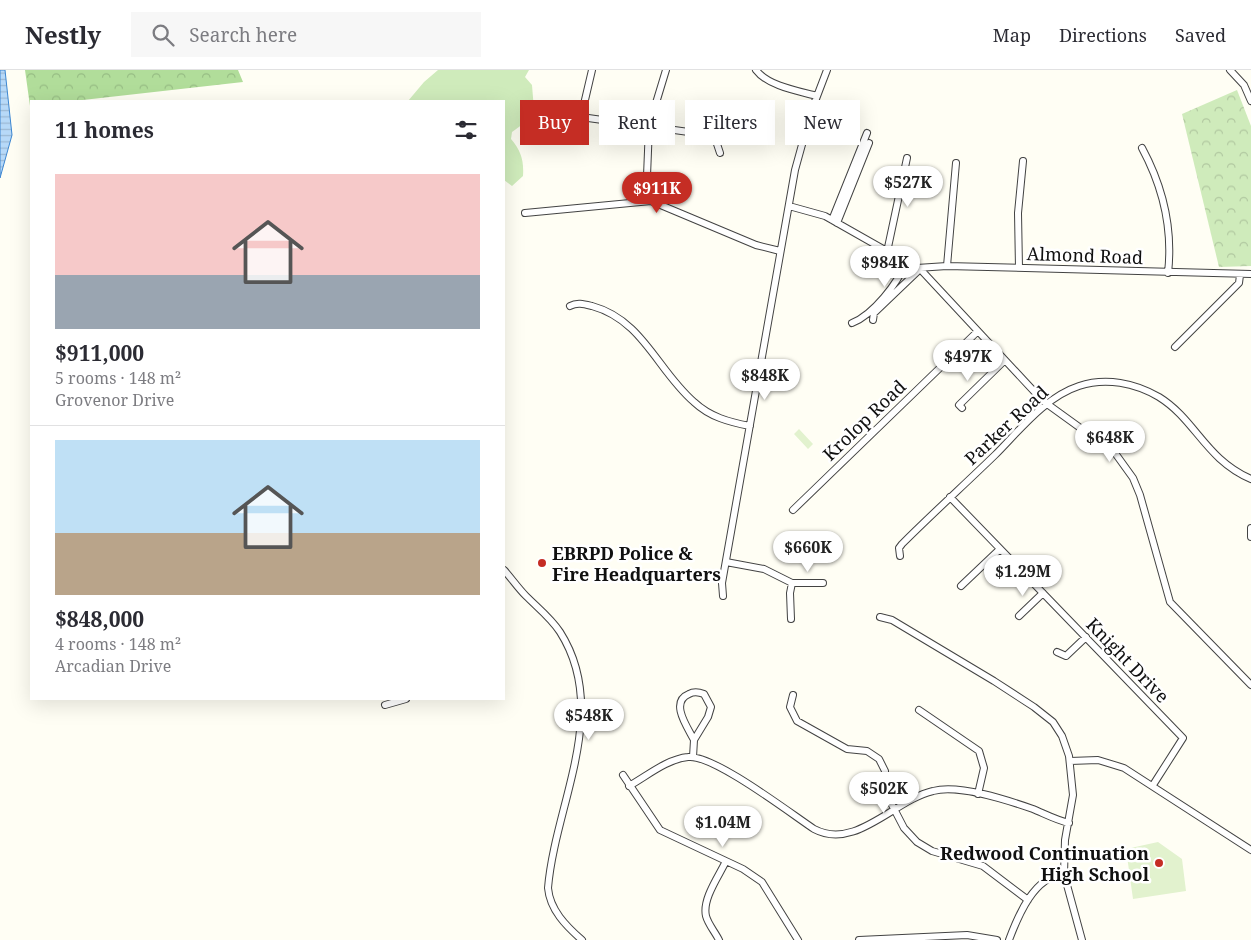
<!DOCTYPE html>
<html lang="en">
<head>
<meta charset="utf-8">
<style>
  body { margin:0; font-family:"Noto Serif",serif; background:#f7f7f7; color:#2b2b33; height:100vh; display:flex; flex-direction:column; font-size:19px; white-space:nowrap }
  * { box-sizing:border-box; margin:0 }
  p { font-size:16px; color:#7c7c81 }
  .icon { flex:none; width:28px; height:28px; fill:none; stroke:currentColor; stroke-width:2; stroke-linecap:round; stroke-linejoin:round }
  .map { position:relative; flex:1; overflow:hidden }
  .drawer { position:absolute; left:30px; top:30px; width:475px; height:600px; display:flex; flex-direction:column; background:#fff; border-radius:0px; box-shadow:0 5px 20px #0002 }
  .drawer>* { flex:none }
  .hud { position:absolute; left:520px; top:30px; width:475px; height:45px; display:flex; gap:10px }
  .price { position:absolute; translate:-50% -42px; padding:0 11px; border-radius:18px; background:#fff; color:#222; font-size:16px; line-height:32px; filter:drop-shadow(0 1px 2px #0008) }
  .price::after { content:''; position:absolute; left:50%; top:30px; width:15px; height:11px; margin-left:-8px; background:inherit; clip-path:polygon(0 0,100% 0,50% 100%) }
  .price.active { background:#c52d24; color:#fff }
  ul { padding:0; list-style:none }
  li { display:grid; align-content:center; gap:10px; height:265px; padding:0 25px }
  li+li { border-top:1px solid #e1e1e2 }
  li span { display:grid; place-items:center; height:155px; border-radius:0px; color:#555 }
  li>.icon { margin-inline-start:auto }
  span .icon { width:90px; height:90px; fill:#fffc; stroke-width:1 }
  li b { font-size:21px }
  h2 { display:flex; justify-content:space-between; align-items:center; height:60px; padding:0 25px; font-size:21px }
  .pill { padding:0 18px; border-radius:0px; background:#fff; box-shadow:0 5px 20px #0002; font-size:18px; line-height:45px }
  .pill.active { background:#c52d24; color:#fff }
  header { display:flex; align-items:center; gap:30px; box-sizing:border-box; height:70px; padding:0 25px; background:#fff; border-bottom:1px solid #e1e1e2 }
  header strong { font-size:24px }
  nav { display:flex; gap:28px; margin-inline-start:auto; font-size:18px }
  .search { width:350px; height:45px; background:#f7f7f7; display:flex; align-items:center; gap:12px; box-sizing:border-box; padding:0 18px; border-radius:0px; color:#7c7c81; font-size:19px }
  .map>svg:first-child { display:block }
  .grass { fill:#cfebbb }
  .forest { fill:url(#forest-crowns) }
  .park { fill:url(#park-crowns) }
  .pitch { fill:#e2f2ce }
  .water { fill:url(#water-rules); stroke:#3c86d1 }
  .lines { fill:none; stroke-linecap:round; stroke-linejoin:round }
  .street-casing { stroke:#434343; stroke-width:8 }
  .street { stroke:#fff; stroke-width:6 }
  .poi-dot { fill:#c52d24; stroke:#fff; stroke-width:2 }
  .labels { text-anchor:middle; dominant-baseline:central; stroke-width:5; stroke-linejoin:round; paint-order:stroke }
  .street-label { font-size:18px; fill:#101010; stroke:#fff }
  .poi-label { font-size:18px; font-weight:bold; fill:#101010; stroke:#fff; text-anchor:start }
</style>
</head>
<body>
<header>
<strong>Nestly</strong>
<div class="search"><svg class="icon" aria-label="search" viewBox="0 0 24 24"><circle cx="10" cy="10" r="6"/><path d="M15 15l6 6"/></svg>Search here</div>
<nav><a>Map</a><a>Directions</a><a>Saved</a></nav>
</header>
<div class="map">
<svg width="1251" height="870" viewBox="0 0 1251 870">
  <defs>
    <pattern id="forest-crowns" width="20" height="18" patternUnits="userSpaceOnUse" patternTransform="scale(1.25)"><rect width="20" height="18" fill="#b1dd9a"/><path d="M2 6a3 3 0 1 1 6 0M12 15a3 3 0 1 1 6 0" fill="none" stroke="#97bd84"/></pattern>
    <pattern id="park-crowns" width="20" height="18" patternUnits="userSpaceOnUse" patternTransform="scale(1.25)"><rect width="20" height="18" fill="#cfebbb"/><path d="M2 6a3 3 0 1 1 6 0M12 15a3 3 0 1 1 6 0" fill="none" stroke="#b1c8a0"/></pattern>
    <pattern id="water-rules" width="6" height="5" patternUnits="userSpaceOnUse" patternTransform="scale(1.25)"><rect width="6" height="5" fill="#b7d9f8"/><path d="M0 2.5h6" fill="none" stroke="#9cb9d4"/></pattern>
  </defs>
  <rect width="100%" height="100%" fill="#fffef4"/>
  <path class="grass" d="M438,0H529L525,7L532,15L534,40L523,54L512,62L511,69C521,81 524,90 523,106L512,116L504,110V31H408L424,12Z"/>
  <path class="forest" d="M25,0H238L243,12L74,31H31L30,36Z"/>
  <path class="park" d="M1237,20L1251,56V196L1219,197L1182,44Z"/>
  <path class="pitch" d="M799,359L813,374L808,379L794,364Z
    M1158,772L1182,789L1186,821L1133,829L1126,779Z"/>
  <path class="water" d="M0,0H5L12,65L0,108Z"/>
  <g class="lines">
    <g class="street-casing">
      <path id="street" d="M592,0L581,47L703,64L716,71L720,83
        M756,0C768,16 798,21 817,26
        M1230,0L1244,15L1251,31
        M1142,78C1163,117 1173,159 1168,203
        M646,131L649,56L666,0
        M789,136L825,146L922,201L1043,331L1115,383L1133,408L1140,425L1170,532L1251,615
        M525,143L651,131L756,175L780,181
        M832,150L867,63
        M837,153L869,73
        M887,182L907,88
        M947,196L956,93
        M917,198L947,196L1251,204
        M1019,198L1018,143L1023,91
        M570,236C577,232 584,234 592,236C643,250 657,300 694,332C710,347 729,352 750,356
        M873,250L874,243L920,199
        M852,253C873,245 898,213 906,192
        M1175,277L1239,213L1240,205
        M962,338L959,335L1005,290
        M950,427L1183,668L1153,715
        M793,440L978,261
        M1251,458V467
        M900,486L899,478L902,474C932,444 964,415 995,385C1019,361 1045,327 1079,316C1106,307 1135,313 1159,327C1196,350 1205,389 1251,409
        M726,492L764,499L792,513
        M504,500C512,509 518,518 526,526C538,538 551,548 560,562C611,642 555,734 548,818C550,840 566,856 582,870
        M792,513H823
        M961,516L1000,479
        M723,526L722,513L795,100L811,42L827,0
        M1019,546L1043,523
        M880,547L892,550L994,611L1034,637L1053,652L1062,666L1069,686L1073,725L1065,770L1064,804L1082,870
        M791,549L790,523L792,513
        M1057,582L1066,586L1086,567
        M793,625L790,637L797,651L847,679L867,681L879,689L885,701L886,719L891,733L904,758L917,772L932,781L983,796L1028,830
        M385,635L406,629
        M919,640L979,681L984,698L978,724
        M693,687L694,670L708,647L711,637L704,624C699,622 694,621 689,624C669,632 688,658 694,670
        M1070,691L1098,690L1124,698L1251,780
        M623,705L660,760L743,799L762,812L798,870
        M629,716C647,706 667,689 688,687C713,684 790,743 814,759C856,781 894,730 933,721C959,714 1007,730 1033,739C1045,744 1056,750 1069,753
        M719,870C715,862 708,854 706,846C702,829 719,806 726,791
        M859,870L967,865L997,870
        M1009,870C1018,846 1034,806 1064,804"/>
    </g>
    <use href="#street" class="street"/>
  </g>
  <g class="poi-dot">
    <circle cx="542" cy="493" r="5"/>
    <circle cx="1159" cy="793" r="5"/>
  </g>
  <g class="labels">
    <g class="street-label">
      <text transform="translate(1085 185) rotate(2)">Almond Road</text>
      <text transform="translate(864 350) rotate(-44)">Krolop Road</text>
      <text transform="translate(1006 355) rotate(-43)">Parker Road</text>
      <text transform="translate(1128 590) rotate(46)">Knight Drive</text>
    </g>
    <g class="poi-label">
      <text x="552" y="483">EBRPD Police &amp;<tspan x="552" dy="21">Fire Headquarters</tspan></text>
      <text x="1149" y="783" text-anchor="end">Redwood Continuation<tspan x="1149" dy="21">High School</tspan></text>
    </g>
  </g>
</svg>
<b class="price" style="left:908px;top:138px">$527K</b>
<b class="price active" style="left:657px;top:144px">$911K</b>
<b class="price" style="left:885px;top:218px">$984K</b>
<b class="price" style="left:968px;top:312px">$497K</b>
<b class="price" style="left:765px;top:331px">$848K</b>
<b class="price" style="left:1110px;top:393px">$648K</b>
<b class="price" style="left:808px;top:503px">$660K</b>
<b class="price" style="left:1023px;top:527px">$1.29M</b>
<b class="price" style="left:589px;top:671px">$548K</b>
<b class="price" style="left:884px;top:744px">$502K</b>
<b class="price" style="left:723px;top:778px">$1.04M</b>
<div class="hud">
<a class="pill active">Buy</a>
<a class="pill">Rent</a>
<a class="pill">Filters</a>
<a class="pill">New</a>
</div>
<section class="drawer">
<h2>11 homes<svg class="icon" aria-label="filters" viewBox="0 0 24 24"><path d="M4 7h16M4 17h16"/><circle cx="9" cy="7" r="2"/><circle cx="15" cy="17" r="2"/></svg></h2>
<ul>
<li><span style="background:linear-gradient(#f6c9c9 65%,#9aa5b1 0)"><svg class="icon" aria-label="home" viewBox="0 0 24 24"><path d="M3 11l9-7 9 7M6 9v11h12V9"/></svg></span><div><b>$911,000</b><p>5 rooms · 148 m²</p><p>Grovenor Drive</p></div></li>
<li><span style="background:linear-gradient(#bfe0f5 60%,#b9a48a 0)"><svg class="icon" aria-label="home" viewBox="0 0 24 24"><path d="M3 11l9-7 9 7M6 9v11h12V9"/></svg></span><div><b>$848,000</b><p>4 rooms · 148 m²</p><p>Arcadian Drive</p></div></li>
</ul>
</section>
</div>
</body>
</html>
